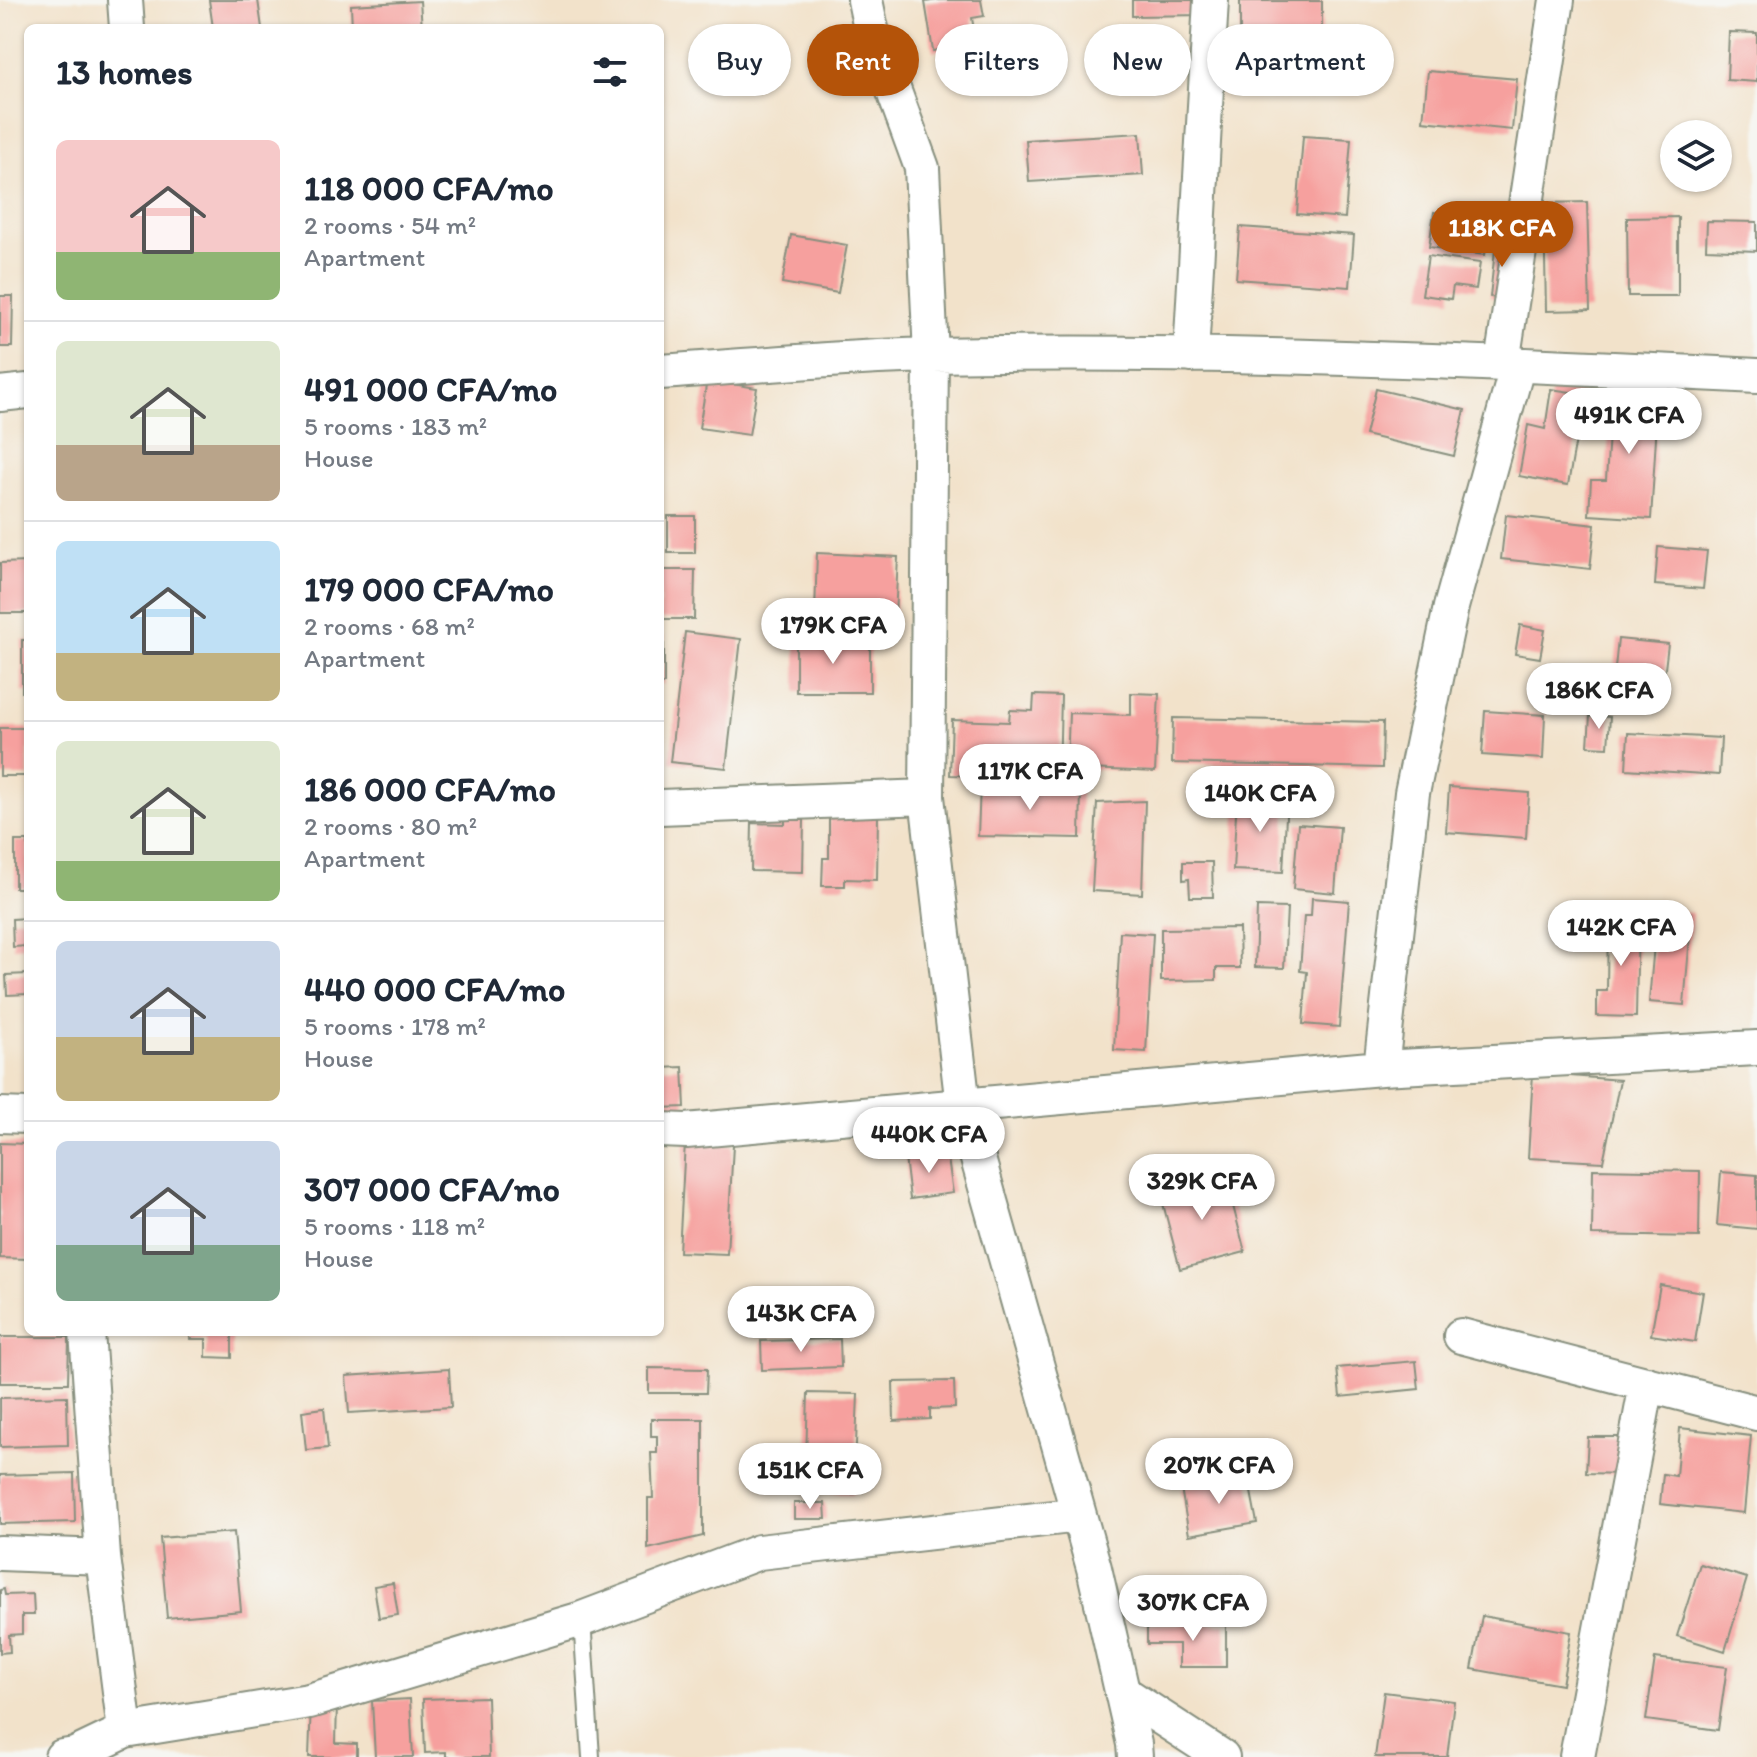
<!DOCTYPE html>
<html lang="en">
<head>
<meta charset="utf-8">
<style>
  body { margin:0; font-family:Itim,sans-serif; background:#f6f6f7; color:#1f2937; height:100vh; display:flex; flex-direction:column; font-size:30px; white-space:nowrap }
  * { box-sizing:border-box; margin:0 }
  p { font-size:26px; color:#747a83 }
  .icon { flex:none; width:44px; height:44px; fill:none; stroke:currentColor; stroke-width:2; stroke-linecap:round; stroke-linejoin:round }
  .map { position:relative; flex:1; overflow:hidden }
  .drawer { position:absolute; left:24px; top:24px; width:640px; height:1312px; display:flex; flex-direction:column; background:#fff; border-radius:12px; box-shadow:0 2px 6px #0004 }
  .drawer>* { flex:none }
  .guide { position:absolute; left:688px; top:24px; width:760px; height:72px; display:flex; gap:16px }
  .tools { position:absolute; left:1660px; top:120px; display:grid; gap:16px }
  .tools a { display:grid; place-items:center; width:72px; height:72px; border-radius:50%; background:#fff; box-shadow:0 2px 6px #0004; font-size:40px }
  .price { position:absolute; translate:-50% -68px; padding:0 18px; border-radius:28px; background:#fff; color:#222; font-size:26px; line-height:52px; filter:drop-shadow(0 2px 4px #0008) }
  .price::after { content:''; position:absolute; left:50%; top:48px; width:24px; height:18px; margin-left:-12px; background:inherit; clip-path:polygon(0 0,100% 0,50% 100%) }
  .price.active { background:#b45309; color:#fff }
  ul { padding:0; list-style:none }
  li { display:flex; align-items:center; gap:24px; height:200px; padding:0 32px }
  li+li { border-top:2px solid #e0e1e3 }
  li span { display:grid; place-items:center; flex:none; width:224px; height:160px; border-radius:12px; color:#555 }
  li>.icon { margin-inline-start:auto }
  span .icon { width:96px; height:96px; fill:#fffc; stroke-width:1 }
  li b { font-size:34px }
  h2 { display:flex; justify-content:space-between; align-items:center; height:96px; padding:0 32px; font-size:34px }
  .pill { padding:0 28px; border-radius:36px; background:#fff; box-shadow:0 2px 6px #0004; font-size:28px; line-height:72px }
  .pill.active { background:#b45309; color:#fff }
  .map>svg:first-child { display:block }
  .building { fill:#f6a09e }
  .lines { fill:none; stroke-linecap:round; stroke-linejoin:round }
  .service-casing { stroke:#88907f; stroke-width:20 }
  .minor-casing { stroke:#88907f; stroke-width:38 }
  .service { stroke:#fff; stroke-width:16 }
  .minor { stroke:#fff; stroke-width:34 }
</style>
</head>
<body>
<div class="map">
<svg width="1757" height="1757" viewBox="0 0 1757 1757">
  <rect width="100%" height="100%" fill="#f6f6f2"/>
  <filter id="ink" filterUnits="userSpaceOnUse"><feTurbulence type="fractalNoise" baseFrequency=".0125" numOctaves="2"/><feDisplacementMap in="SourceGraphic" scale="16" xChannelSelector="R" yChannelSelector="G"/><feConvolveMatrix kernelMatrix="1 2 1 2 8 2 1 2 1" color-interpolation-filters="sRGB"/></filter>
  <filter id="wash" filterUnits="userSpaceOnUse"><feTurbulence type="fractalNoise" baseFrequency=".006" numOctaves="4" result="noise"/><feDisplacementMap in="SourceGraphic" scale="32" xChannelSelector="R" yChannelSelector="G"/><feGaussianBlur stdDeviation="1.8" result="paint"/><feColorMatrix in="noise" values="0 0 0 0 0 0 0 0 0 0 0 0 0 0 0 0 0 1.4 0 .05"/><feComposite in="paint" operator="in"/></filter>
  <g filter="url(#wash)">
    <rect width="100%" height="100%" fill="#f2e2ca"/>
    <g id="blocks">
      <path class="building" d="M209,0H258L262,28H213Z
        M938,0H981L984,16L972,18L976,43L933,51L925,2Z
        M1132,0H1206V15L1132,16Z
        M420,1L422,28H352L351,5Z
        M1240,1H1322V44H1240Z
        M1729,32L1757,33V82L1727,80Z
        M1428,71L1517,79L1512,130L1423,121Z
        M1140,133L1143,175L1029,182L1026,140Z
        M1303,136L1351,139L1345,218L1297,214Z
        M1587,202L1590,310L1546,311L1544,203Z
        M1434,212L1490,220L1485,255L1429,247Z
        M1678,217V296H1628L1627,218Z
        M1707,221L1757,222V251L1706,249Z
        M1240,227L1354,235L1350,287L1236,279Z
        M791,235L847,245L838,293L782,283Z
        M1496,240L1515,241L1508,300L1490,297Z
        M1428,256L1480,263L1476,289L1453,286L1451,299L1422,295Z
        M0,296H13L12,347H0Z
        M707,380L757,388L749,435L699,428Z
        M1612,386L1659,388L1651,519L1589,515L1591,480H1606Z
        M1376,389L1465,410L1454,456L1365,435Z
        M1551,389L1584,394L1568,485L1519,476L1528,425L1545,429Z
        M1506,515L1595,525L1590,569L1501,559Z
        M668,516H695V553H668Z
        M1658,547L1707,551L1703,589L1655,585Z
        M817,553L898,557L895,617L815,613Z
        M28,562V613H0V563Z
        M660,570H695L694,619H660Z
        M1520,625L1545,630L1540,658L1515,654Z
        M685,632L741,639L726,768L670,762Z
        M660,636H664V684H660Z
        M1618,639L1668,644L1662,694L1613,688Z
        M22,640H28V692H22Z
        M796,641H870V692H796Z
        M1131,693L1159,694L1155,772L1067,768L1069,713L1131,715Z
        M1034,695L1061,696L1059,778L950,775L952,720L1009,722L1010,710L1033,711Z
        M1485,711L1545,715L1543,759L1482,755Z
        M1590,715L1610,717L1608,747L1588,746Z
        M1173,718L1383,722L1382,768L1172,763Z
        M0,728H28V776H0Z
        M1628,733L1721,738L1719,775L1626,769Z
        M980,785L1081,788L1080,838L978,836Z
        M1449,787L1529,793L1526,838L1446,832Z
        M1237,795L1287,798L1283,872L1233,870Z
        M1145,801L1142,894L1092,891L1097,803Z
        M829,814L878,815L877,880L845,879V886H822L823,858H829Z
        M785,820H804L803,872L751,871L752,823L785,824Z
        M1298,824L1340,827L1335,893L1293,889Z
        M15,841H28V888H15Z
        M1183,862H1212L1213,897H1190L1189,879L1183,880Z
        M1312,898L1349,901L1339,1027L1303,1024L1307,972L1300,971L1304,916H1311Z
        M1257,907L1287,908L1284,968L1255,967Z
        M1657,910L1692,913L1684,1005L1649,1002Z
        M1608,914L1638,915L1636,1017L1597,1016V991H1607Z
        M28,918V946L13,947L12,919Z
        M1239,928L1240,968H1216V980L1161,981V929Z
        M1120,932L1153,934L1146,1052L1114,1050Z
        M28,974V994L7,995L6,975Z
        M683,1067L685,1107L660,1108V1068Z
        M1533,1073L1620,1080L1603,1162L1528,1158Z
        M685,1142L733,1145L727,1254L679,1252Z
        M0,1143L28,1144V1259L0,1258Z
        M947,1152L953,1193L910,1199L905,1157Z
        M1593,1169L1700,1171L1699,1237L1592,1235Z
        M1721,1172L1757,1175V1229L1717,1225Z
        M1225,1175L1245,1252L1180,1269L1160,1192Z
        M1660,1285L1703,1292L1695,1342L1651,1335Z
        M190,1332H232V1358L206,1357V1339H190Z
        M0,1337H69L68,1383H0Z
        M840,1339L841,1367L762,1370L761,1341Z
        M1416,1361L1419,1389L1340,1397L1337,1368Z
        M649,1368L707,1369L706,1393H649Z
        M449,1369L451,1407L349,1413L346,1376Z
        M954,1381L955,1408L930,1409V1419L894,1421L893,1382Z
        M808,1393L858,1394L854,1494L805,1492Z
        M67,1396L68,1445L0,1447V1398Z
        M324,1408L328,1448L306,1450L302,1411Z
        M651,1419H703V1536L648,1549V1498H653L651,1453H657V1436H651Z
        M1680,1428L1751,1436L1744,1513L1660,1504L1663,1474L1676,1476Z
        M1588,1437H1624V1474L1586,1473Z
        M74,1473L75,1522L0,1524V1475Z
        M1248,1476L1257,1523L1189,1535L1181,1488Z
        M794,1503H825L826,1519H794Z
        M234,1532L241,1611L167,1618L160,1538Z
        M1700,1564L1747,1578L1725,1651L1677,1636Z
        M393,1583L398,1615L379,1618L374,1586Z
        M4,1589L5,1595L33,1594L34,1615H22V1634L9,1635L10,1652L0,1653V1590Z
        M1482,1616L1571,1632L1562,1685L1472,1669Z
        M1147,1624H1226V1667H1179V1644H1147Z
        M1655,1658L1727,1667L1718,1730L1646,1720Z
        M1384,1692L1454,1701L1447,1757H1375Z
        M487,1697L489,1757H446V1752L425,1753L423,1699Z
        M410,1699L413,1757H375L372,1701Z
        M311,1702L337,1703L336,1743L357,1744V1757H309Z"/>
    </g>
  </g>
  <g filter="url(#ink)">
    <use href="#blocks" fill-opacity="0" stroke="#88907f" stroke-width="2"/>
    <g class="lines">
      <g class="service-casing">
        <path id="service" d="M582,1619L591,1757"/>
      </g>
      <g class="minor-casing">
        <path id="minor" d="M125,0L127,28
          M865,0L871,29L922,168L931,355L927,797L963,1106L1094,1568L1134,1744L1135,1757
          M1191,355L1211,0
          M1502,363L1557,0
          M660,372C751,366 842,357 932,355C1207,349 1483,362 1757,376
          M0,394L28,391
          M660,807L927,797
          M1381,1068L1412,793L1451,607L1518,364
          M0,1115L28,1116
          M660,1130L686,1131L1381,1068L1757,1048
          M87,1332L103,1557L125,1731
          M1461,1336L1757,1413
          M0,1553L103,1557
          M1122,1692L1222,1757
          M62,1757L75,1755L125,1731L309,1701L582,1619L759,1552L1079,1515
          M1577,1757L1647,1384"/>
      </g>
      <use href="#service" class="service"/>
      <use href="#minor" class="minor"/>
    </g>
  </g>
</svg>
<div class="tools">
<a><svg class="icon" aria-label="layers" viewBox="0 0 24 24"><path d="M12 4l9 5-9 5-9-5zM3 14l9 5 9-5"/></svg></a>
</div>
<b class="price active" style="left:1502px;top:269px">118K CFA</b>
<b class="price" style="left:1629px;top:456px">491K CFA</b>
<b class="price" style="left:833px;top:666px">179K CFA</b>
<b class="price" style="left:1599px;top:731px">186K CFA</b>
<b class="price" style="left:1030px;top:812px">117K CFA</b>
<b class="price" style="left:1260px;top:834px">140K CFA</b>
<b class="price" style="left:1621px;top:968px">142K CFA</b>
<b class="price" style="left:929px;top:1175px">440K CFA</b>
<b class="price" style="left:1202px;top:1222px">329K CFA</b>
<b class="price" style="left:801px;top:1354px">143K CFA</b>
<b class="price" style="left:1219px;top:1506px">207K CFA</b>
<b class="price" style="left:810px;top:1511px">151K CFA</b>
<b class="price" style="left:1193px;top:1643px">307K CFA</b>
<div class="guide">
<a class="pill">Buy</a>
<a class="pill active">Rent</a>
<a class="pill">Filters</a>
<a class="pill">New</a>
<a class="pill">Apartment</a>
</div>
<section class="drawer">
<h2>13 homes<svg class="icon" aria-label="filters" viewBox="0 0 24 24"><path d="M4 7h16M4 17h16"/><circle cx="9" cy="7" r="2"/><circle cx="15" cy="17" r="2"/></svg></h2>
<ul>
<li><span style="background:linear-gradient(#f6c9c9 70%,#8fb573 0)"><svg class="icon" aria-label="home" viewBox="0 0 24 24"><path d="M3 11l9-7 9 7M6 9v11h12V9"/></svg></span><div><b>118 000 CFA/mo</b><p>2 rooms · 54 m²</p><p>Apartment</p></div></li>
<li><span style="background:linear-gradient(#dfe7d0 65%,#b9a48a 0)"><svg class="icon" aria-label="home" viewBox="0 0 24 24"><path d="M3 11l9-7 9 7M6 9v11h12V9"/></svg></span><div><b>491 000 CFA/mo</b><p>5 rooms · 183 m²</p><p>House</p></div></li>
<li><span style="background:linear-gradient(#bfe0f5 70%,#c2b280 0)"><svg class="icon" aria-label="home" viewBox="0 0 24 24"><path d="M3 11l9-7 9 7M6 9v11h12V9"/></svg></span><div><b>179 000 CFA/mo</b><p>2 rooms · 68 m²</p><p>Apartment</p></div></li>
<li><span style="background:linear-gradient(#dfe7d0 75%,#8fb573 0)"><svg class="icon" aria-label="home" viewBox="0 0 24 24"><path d="M3 11l9-7 9 7M6 9v11h12V9"/></svg></span><div><b>186 000 CFA/mo</b><p>2 rooms · 80 m²</p><p>Apartment</p></div></li>
<li><span style="background:linear-gradient(#c9d6e8 60%,#c2b280 0)"><svg class="icon" aria-label="home" viewBox="0 0 24 24"><path d="M3 11l9-7 9 7M6 9v11h12V9"/></svg></span><div><b>440 000 CFA/mo</b><p>5 rooms · 178 m²</p><p>House</p></div></li>
<li><span style="background:linear-gradient(#c9d6e8 65%,#7fa58c 0)"><svg class="icon" aria-label="home" viewBox="0 0 24 24"><path d="M3 11l9-7 9 7M6 9v11h12V9"/></svg></span><div><b>307 000 CFA/mo</b><p>5 rooms · 118 m²</p><p>House</p></div></li>
</ul>
</section>
</div>
</body>
</html>
